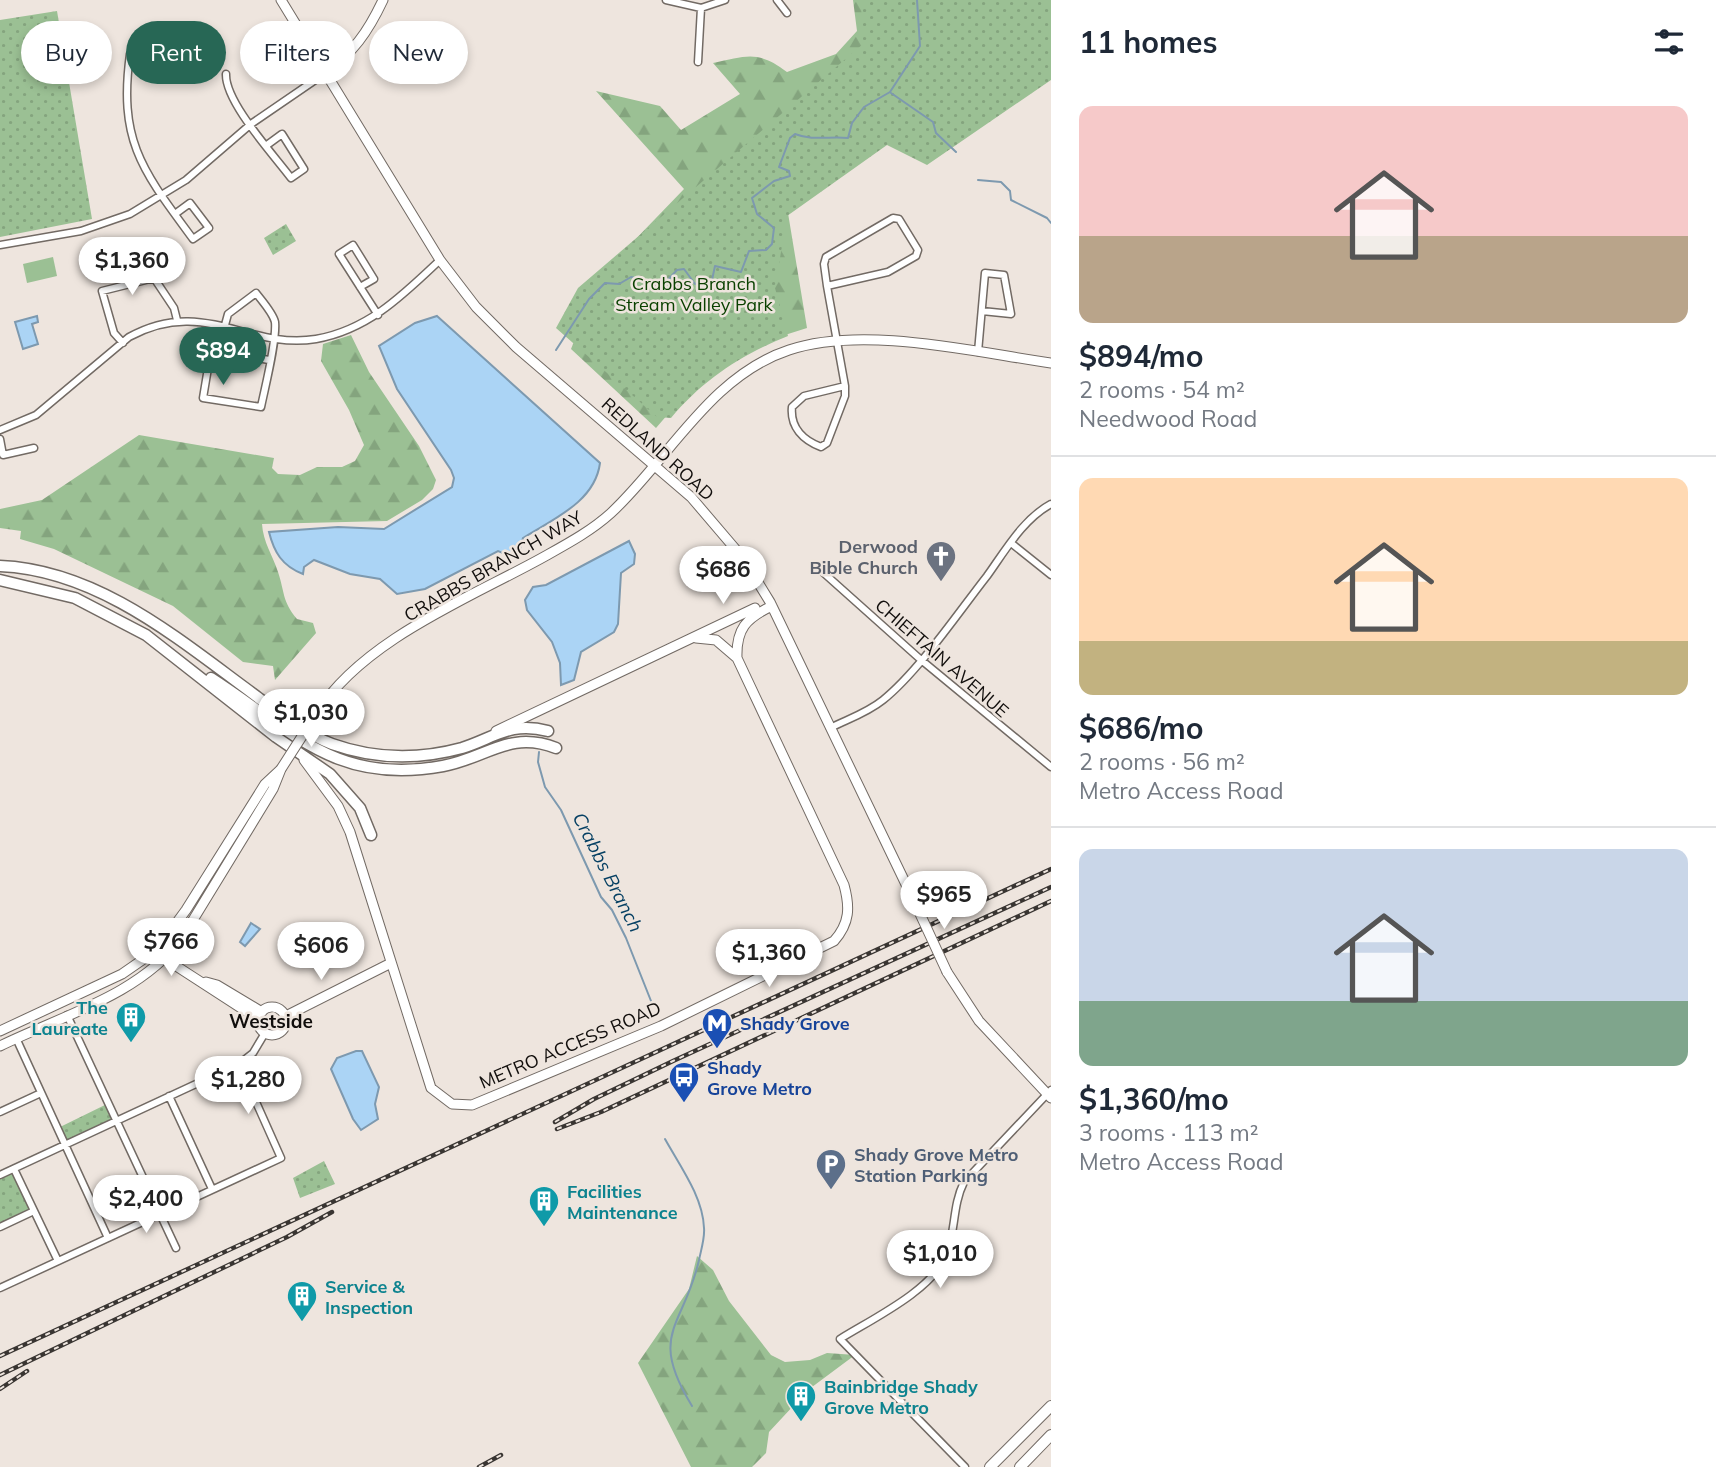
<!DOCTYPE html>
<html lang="en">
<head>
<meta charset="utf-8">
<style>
  body { margin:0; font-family:Mulish,sans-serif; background:#f2f2f3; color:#1f2937; height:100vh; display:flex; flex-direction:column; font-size:26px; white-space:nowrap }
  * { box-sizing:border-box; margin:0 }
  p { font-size:23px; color:#747a83 }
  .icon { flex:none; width:38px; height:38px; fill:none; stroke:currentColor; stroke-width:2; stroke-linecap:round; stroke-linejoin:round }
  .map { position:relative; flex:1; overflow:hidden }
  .panel { display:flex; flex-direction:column; background:#fff; width:665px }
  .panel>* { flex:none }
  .guide { position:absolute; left:21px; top:21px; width:665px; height:63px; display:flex; gap:14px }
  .price { position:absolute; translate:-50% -60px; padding:0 16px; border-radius:24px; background:#fff; color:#222; font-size:23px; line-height:46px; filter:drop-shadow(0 2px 4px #0008) }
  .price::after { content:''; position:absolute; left:50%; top:42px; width:21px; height:16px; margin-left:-10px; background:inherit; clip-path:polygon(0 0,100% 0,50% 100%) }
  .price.selected { background:#276755; color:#fff }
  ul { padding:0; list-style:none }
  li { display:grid; align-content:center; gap:14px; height:371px; padding:0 28px }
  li+li { border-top:2px solid #e0e1e3 }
  li span { display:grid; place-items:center; height:217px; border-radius:14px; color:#555 }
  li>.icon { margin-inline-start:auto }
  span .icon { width:126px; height:126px; fill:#fffc; stroke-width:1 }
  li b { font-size:30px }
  h2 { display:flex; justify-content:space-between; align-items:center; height:84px; padding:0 28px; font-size:30px }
  .chip { padding:0 24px; border-radius:32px; background:#fff; box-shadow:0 4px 10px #0003; font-size:24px; line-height:63px }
  .chip.selected { background:#276755; color:#fff }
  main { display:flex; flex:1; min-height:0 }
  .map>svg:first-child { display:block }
  .forest { fill:url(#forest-firs) }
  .park { fill:url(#park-dots) }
  .pitch { fill:#9bc094 }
  .water { fill:#abd4f5; stroke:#7d99af; stroke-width:2 }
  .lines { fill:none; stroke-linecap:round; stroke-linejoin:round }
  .stream { stroke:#7d99af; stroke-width:2 }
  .street-casing { stroke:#726a64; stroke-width:9 }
  .secondary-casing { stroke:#726a64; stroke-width:11 }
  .primary-casing { stroke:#726a64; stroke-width:12 }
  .highway-casing { stroke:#726a64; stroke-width:13 }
  .street { stroke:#fff; stroke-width:6 }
  .secondary { stroke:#fff; stroke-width:9 }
  .primary { stroke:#fff; stroke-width:10 }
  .highway { stroke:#fff; stroke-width:10 }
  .rail-casing { stroke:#393532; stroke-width:4.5 }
  .rail { stroke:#eee5de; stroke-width:2; stroke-dasharray:5; stroke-linecap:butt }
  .secondary-bridge-casing { stroke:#726a64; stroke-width:11; stroke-linecap:butt }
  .secondary-bridge { stroke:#fff; stroke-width:9 }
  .labels { text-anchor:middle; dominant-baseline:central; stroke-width:5; stroke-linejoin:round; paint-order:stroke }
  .park-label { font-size:18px; fill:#0a4100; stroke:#eee5de }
  .street-label { font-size:18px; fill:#110e0c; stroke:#eee5de }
  .worship-label { font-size:18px; font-weight:bold; fill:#5b616d; stroke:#eee5de; text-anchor:end }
  .culture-label { font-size:18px; font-weight:bold; fill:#0d838f; stroke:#eee5de; text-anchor:start }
  .transit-label { font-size:18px; font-weight:bold; fill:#164399; stroke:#eee5de; text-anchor:start }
  .service-label { font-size:18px; font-weight:bold; fill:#4e5e75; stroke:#eee5de; text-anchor:start }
  .water-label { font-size:19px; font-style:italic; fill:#064063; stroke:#eee5de }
  .neighbourhood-label { font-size:19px; font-weight:bold; fill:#110e0c; stroke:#eee5de }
</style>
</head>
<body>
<main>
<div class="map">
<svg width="1051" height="1467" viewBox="0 0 1051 1467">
  <defs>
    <pattern id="forest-firs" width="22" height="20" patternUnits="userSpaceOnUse" patternTransform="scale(1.75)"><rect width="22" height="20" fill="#9bc094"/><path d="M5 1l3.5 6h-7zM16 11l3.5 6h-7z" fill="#84a47e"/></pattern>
    <pattern id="park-dots" width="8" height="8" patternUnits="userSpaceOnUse" patternTransform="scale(1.75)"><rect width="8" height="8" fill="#9bc094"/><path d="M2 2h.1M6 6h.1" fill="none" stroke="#84a47e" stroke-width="1.8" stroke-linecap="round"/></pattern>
  </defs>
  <rect width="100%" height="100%" fill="#eee5de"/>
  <path class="forest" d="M853,0H1011L787,207L807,328L753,345L700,377L656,428L571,349L600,276L684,189L596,91L660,106L681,130L740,94L713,63C747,56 758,50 787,72L836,54L857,31Z
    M351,335L369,372L419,446L436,480L433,489L422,500L387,521L262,524C263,542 273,556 278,572C285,593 282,601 297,619L313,623L316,633L275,680L273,666L243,662L173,606L54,549L20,539L21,531L0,528V509L42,500L139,435L274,458L272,468L278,474L300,475L317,467H342L355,461L364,445L349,410L321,361L323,344Z
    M697,1256L713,1270L729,1301L771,1355L785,1362L810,1360L827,1353L855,1355L808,1390L769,1432L766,1453L752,1467H691L638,1363L689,1289Z"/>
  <path class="park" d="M861,0H1051V80L927,165L887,145L787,216L775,288L788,336C741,355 704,379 671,418L657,417L556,328L578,288L863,44Z
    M57,11L92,219L0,237V20Z
    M286,224L296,241L273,255L264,238Z
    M109,1103L117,1120L65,1144L58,1128Z
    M324,1161L335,1184L300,1198L293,1178Z
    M14,1171L34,1211L0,1226V1177Z"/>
  <path class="pitch" d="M53,257L57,276L27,283L23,264Z"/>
  <path class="water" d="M37,316L38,322L32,324L38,344L23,349L15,322Z
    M437,316L600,463C595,502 553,519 523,538L520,549L508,555L498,551L425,589L397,594L380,579L350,574L314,560L304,567L303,574C282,566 274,552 269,532L338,527L384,529L452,487L454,478L451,470L397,389L379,346L415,323Z
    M629,541L635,554L634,564L621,573L618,624L614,632L581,652L574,680L561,685L560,663L552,642L527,610L525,600L533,587L546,585Z
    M251,923L260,929L245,946L240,942Z
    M356,1051H362L379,1087L375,1104L378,1119L361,1130L353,1119L331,1069L337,1058Z"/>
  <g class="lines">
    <path class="stream" d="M891,93L933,122L936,133L956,152
      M978,180L1001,182L1010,191L1011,200L1047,218L1051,223
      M556,350L589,299L605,283L619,284L631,277L664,284L677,270L684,269L695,284L712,280L715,266L741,272L749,251L766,250L772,244L774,228L757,214L752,198L774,181L790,176L789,171L779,167L790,138L795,134C812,141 830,136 848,138L852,123L864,107L890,92L920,46L917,0
      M539,752L538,762L545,787L561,810L601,897L612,910L626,938L653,1006
      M665,1139C680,1166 703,1197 704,1228C705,1238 701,1250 699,1260C684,1327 647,1333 692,1406"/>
    <g class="street-casing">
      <path id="street" d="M666,0L701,8L725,0
        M777,0L787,13
        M130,54C118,142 143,171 193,239L209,228L190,203L175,214
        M698,62L701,8
        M226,74C225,102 273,154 291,178L304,169L282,134L267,145
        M893,218L899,219L918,250L916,256L888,272L827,286L824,264L826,257Z
        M0,245L81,231L130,214L186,180L251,124L324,74
        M827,286L845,386V396L827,443L821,447C803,440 790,427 792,407L804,396L845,386
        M360,287L374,279L353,245L339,254L378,315
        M225,325L228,314L256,293C262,301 273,313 275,322C277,341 265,387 261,407L203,398L211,350L269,360
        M123,343L114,333L102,291L154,278L174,308L177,320
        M978,352L985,273L1004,275L1011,314L982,311
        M0,430L36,415L129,337C203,296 247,350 316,339C368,330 403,295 440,260
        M0,439L3,455L34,448
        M1011,543L1051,575
        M817,567L920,659L1051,767
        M830,728C848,719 867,713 883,700C918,672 958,613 987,576C1005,551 1023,519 1051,504
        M67,1015L176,1248
        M16,1038L108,1238
        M169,1096L212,1189
        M0,1112L41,1093
        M14,1169L58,1261
        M0,1175L239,1064L253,1053L265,1033
        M0,1227L34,1211
        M0,1288L281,1158L239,1064
        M965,1467L840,1339C872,1319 931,1291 946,1256C956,1232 952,1206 964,1182L1051,1090"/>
    </g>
    <g class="secondary-casing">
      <path id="secondary" d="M281,0L440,260L476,307L516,347L691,497L743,558L770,602L915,903
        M324,74C353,53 368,32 383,0
        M696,638L716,640L737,658
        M317,713C362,641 467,599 540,559C565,545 590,532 611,513C669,459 710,376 789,350C863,325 974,352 1051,363
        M496,731L755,608
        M304,760L338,806L350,832L431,1088L452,1104L472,1105L661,1026L834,941C850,923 850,907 844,885L737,658C736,629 746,618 772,606
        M153,951L258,1019
        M947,972L979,1021L1051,1098
        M206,982L217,985L262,1012
        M258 1021a14 14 0 1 1 28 0a14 14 0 1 1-28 0Z
        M284,1017L391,963
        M0,1031L122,974L148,956L164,940L186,910L265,784L280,770
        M0,1046C61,1016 140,995 182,938L273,789L281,769"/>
    </g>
    <g class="primary-casing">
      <path id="primary" d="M990,1467L1051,1406
        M1020,1467L1051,1435"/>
    </g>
    <g class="highway-casing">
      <path id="highway" d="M0,566C97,570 177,638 252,693C276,711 303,733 332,744C374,759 418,760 462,748C494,738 510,721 548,731
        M0,580L75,598L146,635L276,737L330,774L360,808L371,835
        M211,678C292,730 335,786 443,766C487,758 509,730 556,748"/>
    </g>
    <use href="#street" class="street"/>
    <use href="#secondary" class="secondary"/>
    <use href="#primary" class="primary"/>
    <use href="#highway" class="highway"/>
    <g class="rail-casing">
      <path id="rail" d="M555,1122L594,1099L673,1061L1051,887
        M557,1129L601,1112L1051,901
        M0,1356L1051,869
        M0,1375L287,1237L332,1212
        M0,1389L27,1371
        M479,1467L501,1455"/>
    </g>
    <use href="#rail" class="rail"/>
    <g class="secondary-bridge-casing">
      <path id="secondary-bridge" d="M281,769L317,713
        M915,903L947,972"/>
    </g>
    <use href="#secondary-bridge" class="secondary-bridge"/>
  </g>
  <defs>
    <g id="church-pin" transform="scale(1.575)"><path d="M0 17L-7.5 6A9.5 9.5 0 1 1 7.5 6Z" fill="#6b7280" stroke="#eee5de"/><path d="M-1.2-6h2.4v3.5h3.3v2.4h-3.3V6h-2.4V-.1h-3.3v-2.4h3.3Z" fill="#fff"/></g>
    <g id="building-pin" transform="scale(1.575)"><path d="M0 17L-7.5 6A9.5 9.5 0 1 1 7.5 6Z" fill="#0f9aa8" stroke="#eee5de"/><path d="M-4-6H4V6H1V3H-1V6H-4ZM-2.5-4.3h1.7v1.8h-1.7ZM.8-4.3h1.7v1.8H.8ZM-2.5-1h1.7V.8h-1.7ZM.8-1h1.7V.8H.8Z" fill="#fff"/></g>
    <g id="metro-pin" transform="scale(1.575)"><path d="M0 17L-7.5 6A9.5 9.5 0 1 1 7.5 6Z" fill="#1a4fb4" stroke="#eee5de"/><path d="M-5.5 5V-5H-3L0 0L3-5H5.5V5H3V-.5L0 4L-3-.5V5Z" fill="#fff"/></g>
    <g id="bus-pin" transform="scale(1.575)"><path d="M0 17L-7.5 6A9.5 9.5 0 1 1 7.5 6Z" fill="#1a4fb4" stroke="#eee5de"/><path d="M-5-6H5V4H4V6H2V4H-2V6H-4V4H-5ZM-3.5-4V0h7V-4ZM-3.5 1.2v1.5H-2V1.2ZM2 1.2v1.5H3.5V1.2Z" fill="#fff"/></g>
    <g id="parking-pin" transform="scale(1.575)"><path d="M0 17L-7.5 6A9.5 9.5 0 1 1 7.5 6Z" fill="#5c6f8a" stroke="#eee5de"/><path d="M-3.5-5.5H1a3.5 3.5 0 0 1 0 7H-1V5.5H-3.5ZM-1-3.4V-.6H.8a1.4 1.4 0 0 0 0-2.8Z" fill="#fff"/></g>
  </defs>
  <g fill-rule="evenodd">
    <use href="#church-pin" x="941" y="556"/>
    <use href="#building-pin" x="131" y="1017"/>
    <use href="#metro-pin" x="717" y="1023"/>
    <use href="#bus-pin" x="684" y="1077"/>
    <use href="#parking-pin" x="831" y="1164"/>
    <use href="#building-pin" x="544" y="1201"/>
    <use href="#building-pin" x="302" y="1296"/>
    <use href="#building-pin" x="801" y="1396"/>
  </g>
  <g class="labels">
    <g class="park-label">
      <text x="694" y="283">Crabbs Branch<tspan x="694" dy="21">Stream Valley Park</tspan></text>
    </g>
    <g class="street-label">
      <text transform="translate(658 449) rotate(42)">REDLAND ROAD</text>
      <text transform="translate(493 566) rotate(-30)">CRABBS BRANCH WAY</text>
      <text transform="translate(942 658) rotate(41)">CHIEFTAIN AVENUE</text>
      <text transform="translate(570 1045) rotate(-23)">METRO ACCESS ROAD</text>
    </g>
    <g class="worship-label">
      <text x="918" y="546">Derwood<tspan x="918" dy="21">Bible Church</tspan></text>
    </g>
    <g class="culture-label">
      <text x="108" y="1007" text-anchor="end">The<tspan x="108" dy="21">Laureate</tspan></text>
      <text x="567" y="1191">Facilities<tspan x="567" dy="21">Maintenance</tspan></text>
      <text x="325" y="1286">Service &amp;<tspan x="325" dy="21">Inspection</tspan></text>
      <text x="824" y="1386">Bainbridge Shady<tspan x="824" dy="21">Grove Metro</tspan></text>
    </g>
    <g class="transit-label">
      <text x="740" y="1023">Shady Grove</text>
      <text x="707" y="1067">Shady<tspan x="707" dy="21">Grove Metro</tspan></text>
    </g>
    <g class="service-label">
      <text x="854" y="1154">Shady Grove Metro<tspan x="854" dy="21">Station Parking</tspan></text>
    </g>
    <g class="water-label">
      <text transform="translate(608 872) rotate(63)">Crabbs Branch</text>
    </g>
    <g class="neighbourhood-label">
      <text x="271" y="1021">Westside</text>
    </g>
  </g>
</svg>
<b class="price" style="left:132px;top:297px">$1,360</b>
<b class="price selected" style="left:223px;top:387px">$894</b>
<b class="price" style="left:723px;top:606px">$686</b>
<b class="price" style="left:311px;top:749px">$1,030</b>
<b class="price" style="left:944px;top:931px">$965</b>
<b class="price" style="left:171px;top:978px">$766</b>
<b class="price" style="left:321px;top:982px">$606</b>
<b class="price" style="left:769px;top:989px">$1,360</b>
<b class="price" style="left:248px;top:1116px">$1,280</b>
<b class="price" style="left:146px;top:1235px">$2,400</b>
<b class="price" style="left:940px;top:1290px">$1,010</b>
<div class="guide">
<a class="chip">Buy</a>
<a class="chip selected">Rent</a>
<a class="chip">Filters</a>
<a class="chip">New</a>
</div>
</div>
<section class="panel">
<h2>11 homes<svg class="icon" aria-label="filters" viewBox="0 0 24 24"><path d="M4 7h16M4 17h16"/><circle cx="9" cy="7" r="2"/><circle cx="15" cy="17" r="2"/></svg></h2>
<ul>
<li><span style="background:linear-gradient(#f6c9c9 60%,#b9a48a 0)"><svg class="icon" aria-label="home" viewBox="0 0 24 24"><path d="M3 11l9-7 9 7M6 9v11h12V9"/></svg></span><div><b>$894/mo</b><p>2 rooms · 54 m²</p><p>Needwood Road</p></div></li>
<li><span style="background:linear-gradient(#ffd9b3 75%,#c2b280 0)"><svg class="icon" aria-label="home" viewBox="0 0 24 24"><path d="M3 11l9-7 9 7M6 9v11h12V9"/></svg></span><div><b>$686/mo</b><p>2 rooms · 56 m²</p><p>Metro Access Road</p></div></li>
<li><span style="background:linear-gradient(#c9d6e8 70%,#7fa58c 0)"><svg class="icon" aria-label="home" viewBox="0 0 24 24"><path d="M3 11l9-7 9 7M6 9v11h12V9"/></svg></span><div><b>$1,360/mo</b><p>3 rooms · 113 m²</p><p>Metro Access Road</p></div></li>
</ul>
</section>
</main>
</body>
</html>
